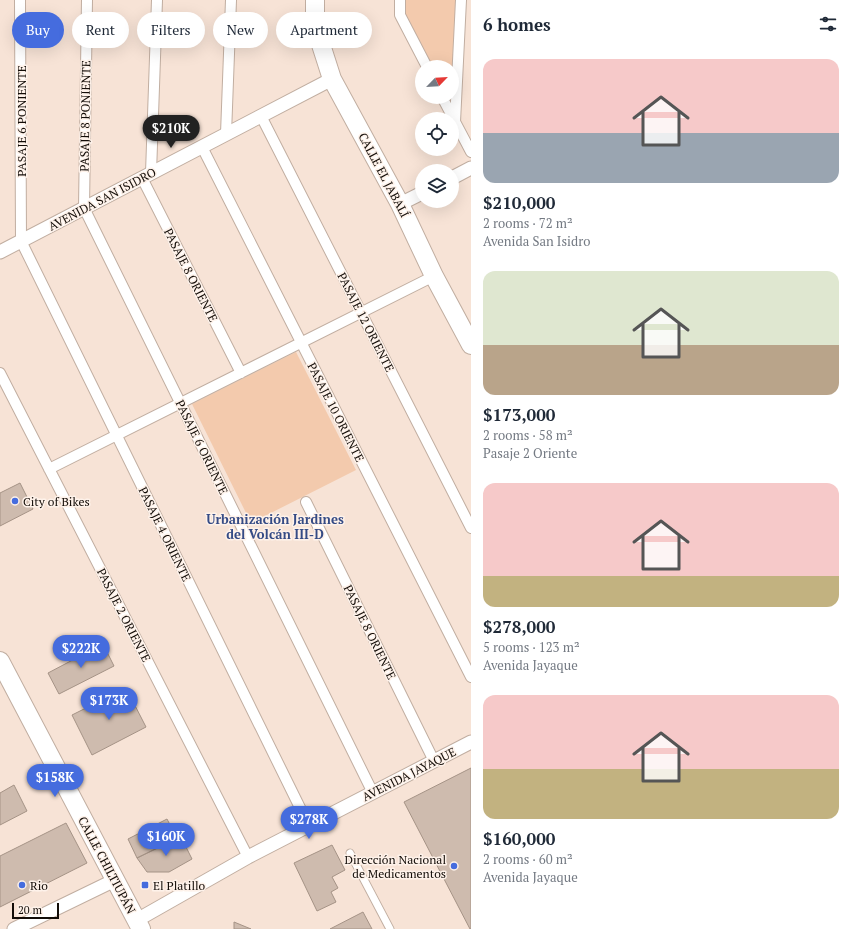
<!DOCTYPE html>
<html lang="en">
<head>
<meta charset="utf-8">
<style>
  body { margin:0; font-family:"PT Serif",serif; background:#f2f2f3; color:#1f2937; height:100vh; display:flex; flex-direction:column; font-size:15px; white-space:nowrap }
  * { box-sizing:border-box; margin:0 }
  p { font-size:13px; color:#747a83 }
  .icon { flex:none; width:22px; height:22px; fill:none; stroke:currentColor; stroke-width:2; stroke-linecap:round; stroke-linejoin:round }
  .map { position:relative; flex:1; overflow:hidden }
  .panel { display:flex; flex-direction:column; background:#fff; width:380px }
  .panel>* { flex:none }
  .guide { position:absolute; left:12px; top:12px; width:380px; height:36px; display:flex; gap:8px }
  .needle { width:26px; rotate:65deg }
  .buttons { position:absolute; left:415px; top:60px; display:grid; gap:8px }
  .buttons a { display:grid; place-items:center; width:44px; height:44px; border-radius:50%; background:#fff; box-shadow:0 4px 16px #0002; font-size:20px }
  .scale { position:absolute; left:12px; bottom:10px; width:47px; box-sizing:border-box; padding-left:4px; border:2px solid #120c07; border-top:0; font-size:11px; line-height:14px; white-space:nowrap; color:#120c07; -webkit-text-stroke:3px #fef2ea; paint-order:stroke }
  .price { position:absolute; translate:-50% -34px; padding:0 9px; border-radius:14px; background:#456cde; color:#fff; font-size:13px; line-height:26px; filter:drop-shadow(0 1px 2px #0008) }
  .price::after { content:''; position:absolute; left:50%; top:24px; width:12px; height:9px; margin-left:-6px; background:inherit; clip-path:polygon(0 0,100% 0,50% 100%) }
  .price.current { background:#222; color:#fff }
  ul { padding:0; list-style:none }
  li { display:grid; align-content:center; gap:8px; height:212px; padding:0 12px }
  li span { display:grid; place-items:center; height:124px; border-radius:12px; color:#555 }
  li>.icon { margin-inline-start:auto }
  span .icon { width:72px; height:72px; fill:#fffc; stroke-width:1 }
  li b { font-size:17px }
  h2 { display:flex; justify-content:space-between; align-items:center; height:48px; padding:0 12px; font-size:17px }
  .chip { padding:0 14px; border-radius:18px; background:#fff; box-shadow:0 4px 16px #0002; font-size:14px; line-height:36px }
  .chip.current { background:#456cde; color:#fff }
  main { display:flex; flex:1; min-height:0 }
  .map>svg:first-child { display:block }
  .green { fill:#f3caad }
  .building { fill:#cebbae; stroke:#a59386 }
  .lines { fill:none; stroke-linecap:round; stroke-linejoin:round }
  .service-casing { stroke:#c1aea1; stroke-width:9 }
  .pedestrian-casing { stroke:#c1aea1; stroke-width:12 }
  .minor-casing { stroke:#c1aea1; stroke-width:15 }
  .secondary-casing { stroke:#c1aea1; stroke-width:20 }
  .service { stroke:#fff; stroke-width:7 }
  .pedestrian { stroke:#fff; stroke-width:10 }
  .minor { stroke:#fff; stroke-width:13 }
  .secondary { stroke:#fff; stroke-width:18 }
  .poi-dot { fill:#456cde; stroke:#fef2ea; stroke-width:1.5 }
  .labels { text-anchor:middle; dominant-baseline:central; stroke-width:3; stroke-linejoin:round; paint-order:stroke }
  .street-label { font-size:12px; fill:#120c07; stroke:#fef2ea }
  .poi-label { font-size:12px; fill:#120c07; stroke:#fef2ea; text-anchor:start }
  .neighbourhood-label { font-size:13px; font-weight:bold; fill:#354b85; stroke:#fef2ea }
</style>
</head>
<body>
<main>
<div class="map">
<svg width="471" height="929" viewBox="0 0 471 929">
  <rect width="100%" height="100%" fill="#f7e3d6"/>
  <path class="green" d="M400,0H461L455,122L442,97H452V67H427L400,15Z
    M296,352L356,470L251,523L192,404Z"/>
  <path class="building" d="M20,483L33,509L0,526V493Z
    M103,644L114,666L59,694L48,673Z
    M126,688L146,727L92,755L72,715Z
    M471,768V929H470L404,802Z
    M14,785L27,811L0,825V793Z
    M167,819L177,838L137,858L128,839Z
    M66,823L87,863L0,907V856Z
    M181,837L192,859L169,872H147L137,858Z
    M332,845L345,870L332,877L338,888L331,892L336,902L317,911L294,863Z
    M363,912L372,929H330Z
    M234,922L251,929H234Z"/>
  <g class="lines">
    <g class="service-casing">
      <path id="service" d="M350,853L390,929"/>
    </g>
    <g class="pedestrian-casing">
      <path id="pedestrian" d="M20,0L21,241L309,826
        M87,0L84,208L373,793
        M400,0V15L427,67
        M442,97L471,152
        M261,116L471,528
        M455,122L461,0
        M226,134L231,0
        M202,147L471,677
        M151,173L157,0
        M142,178L241,373
        M0,373L248,857
        M49,469L434,276
        M306,502L434,761"/>
    </g>
    <g class="minor-casing">
      <path id="minor" d="M452,178L471,168
        M400,204L422,193
        M0,252L332,79
        M137,920L248,857L471,742
        M14,929L115,880"/>
    </g>
    <g class="secondary-casing">
      <path id="secondary" d="M315,0V26L332,79L400,204L434,276L471,345
        M0,661L141,929"/>
    </g>
    <use href="#service" class="service"/>
    <use href="#pedestrian" class="pedestrian"/>
    <use href="#minor" class="minor"/>
    <use href="#secondary" class="secondary"/>
  </g>
  <g class="poi-dot">
    <circle cx="15" cy="501" r="4"/>
    <circle cx="454" cy="866" r="4"/>
    <circle cx="22" cy="885" r="4"/>
    <rect x="141" y="881" width="8" height="8" rx="2"/>
  </g>
  <g class="labels">
    <g class="street-label">
      <text transform="translate(85 116) rotate(-89)">PASAJE 8 PONIENTE</text>
      <text transform="translate(21 121) rotate(-90)">PASAJE 6 PONIENTE</text>
      <text transform="translate(384 175) rotate(62)">CALLE EL JABALÍ</text>
      <text transform="translate(102 199) rotate(-28)">AVENIDA SAN ISIDRO</text>
      <text transform="translate(191 275) rotate(63)">PASAJE 8 ORIENTE</text>
      <text transform="translate(366 322) rotate(63)">PASAJE 12 ORIENTE</text>
      <text transform="translate(336 412) rotate(63)">PASAJE 10 ORIENTE</text>
      <text transform="translate(202 447) rotate(64)">PASAJE 6 ORIENTE</text>
      <text transform="translate(165 534) rotate(64)">PASAJE 4 ORIENTE</text>
      <text transform="translate(124 615) rotate(63)">PASAJE 2 ORIENTE</text>
      <text transform="translate(370 632) rotate(64)">PASAJE 8 ORIENTE</text>
      <text transform="translate(409 774) rotate(-27)">AVENIDA JAYAQUE</text>
      <text transform="translate(107 865) rotate(62)">CALLE CHILTIUPÁN</text>
    </g>
    <g class="poi-label">
      <text x="23" y="501">City of Bikes</text>
      <text x="446" y="859" text-anchor="end">Dirección Nacional<tspan x="446" dy="14">de Medicamentos</tspan></text>
      <text x="30" y="885">Rio</text>
      <text x="153" y="885">El Platillo</text>
    </g>
    <g class="neighbourhood-label">
      <text x="275" y="519">Urbanización Jardines<tspan x="275" dy="15">del Volcán III-D</tspan></text>
    </g>
  </g>
</svg>
<div class="buttons">
<a><svg class="needle" viewBox="-14 -14 28 28"><path d="M0-13l5 13h-10z" fill="#e53935"/><path d="M0 13l5-13h-10z" fill="#747a83"/></svg></a>
<a><svg class="icon" aria-label="locate" viewBox="0 0 24 24"><circle cx="12" cy="12" r="6"/><path d="M12 2v4M12 18v4M2 12h4M18 12h4"/></svg></a>
<a><svg class="icon" aria-label="layers" viewBox="0 0 24 24"><path d="M12 4l9 5-9 5-9-5zM3 14l9 5 9-5"/></svg></a>
</div>
<div class="scale">20 m</div>
<b class="price current" style="left:171px;top:149px">$210K</b>
<b class="price" style="left:81px;top:669px">$222K</b>
<b class="price" style="left:109px;top:721px">$173K</b>
<b class="price" style="left:55px;top:798px">$158K</b>
<b class="price" style="left:309px;top:840px">$278K</b>
<b class="price" style="left:166px;top:857px">$160K</b>
<div class="guide">
<a class="chip current">Buy</a>
<a class="chip">Rent</a>
<a class="chip">Filters</a>
<a class="chip">New</a>
<a class="chip">Apartment</a>
</div>
</div>
<section class="panel">
<h2>6 homes<svg class="icon" aria-label="filters" viewBox="0 0 24 24"><path d="M4 7h16M4 17h16"/><circle cx="9" cy="7" r="2"/><circle cx="15" cy="17" r="2"/></svg></h2>
<ul>
<li><span style="background:linear-gradient(#f6c9c9 60%,#9aa5b1 0)"><svg class="icon" aria-label="home" viewBox="0 0 24 24"><path d="M3 11l9-7 9 7M6 9v11h12V9"/></svg></span><div><b>$210,000</b><p>2 rooms · 72 m²</p><p>Avenida San Isidro</p></div></li>
<li><span style="background:linear-gradient(#dfe7d0 60%,#b9a48a 0)"><svg class="icon" aria-label="home" viewBox="0 0 24 24"><path d="M3 11l9-7 9 7M6 9v11h12V9"/></svg></span><div><b>$173,000</b><p>2 rooms · 58 m²</p><p>Pasaje 2 Oriente</p></div></li>
<li><span style="background:linear-gradient(#f6c9c9 75%,#c2b280 0)"><svg class="icon" aria-label="home" viewBox="0 0 24 24"><path d="M3 11l9-7 9 7M6 9v11h12V9"/></svg></span><div><b>$278,000</b><p>5 rooms · 123 m²</p><p>Avenida Jayaque</p></div></li>
<li><span style="background:linear-gradient(#f6c9c9 60%,#c2b280 0)"><svg class="icon" aria-label="home" viewBox="0 0 24 24"><path d="M3 11l9-7 9 7M6 9v11h12V9"/></svg></span><div><b>$160,000</b><p>2 rooms · 60 m²</p><p>Avenida Jayaque</p></div></li>
</ul>
</section>
</main>
</body>
</html>
